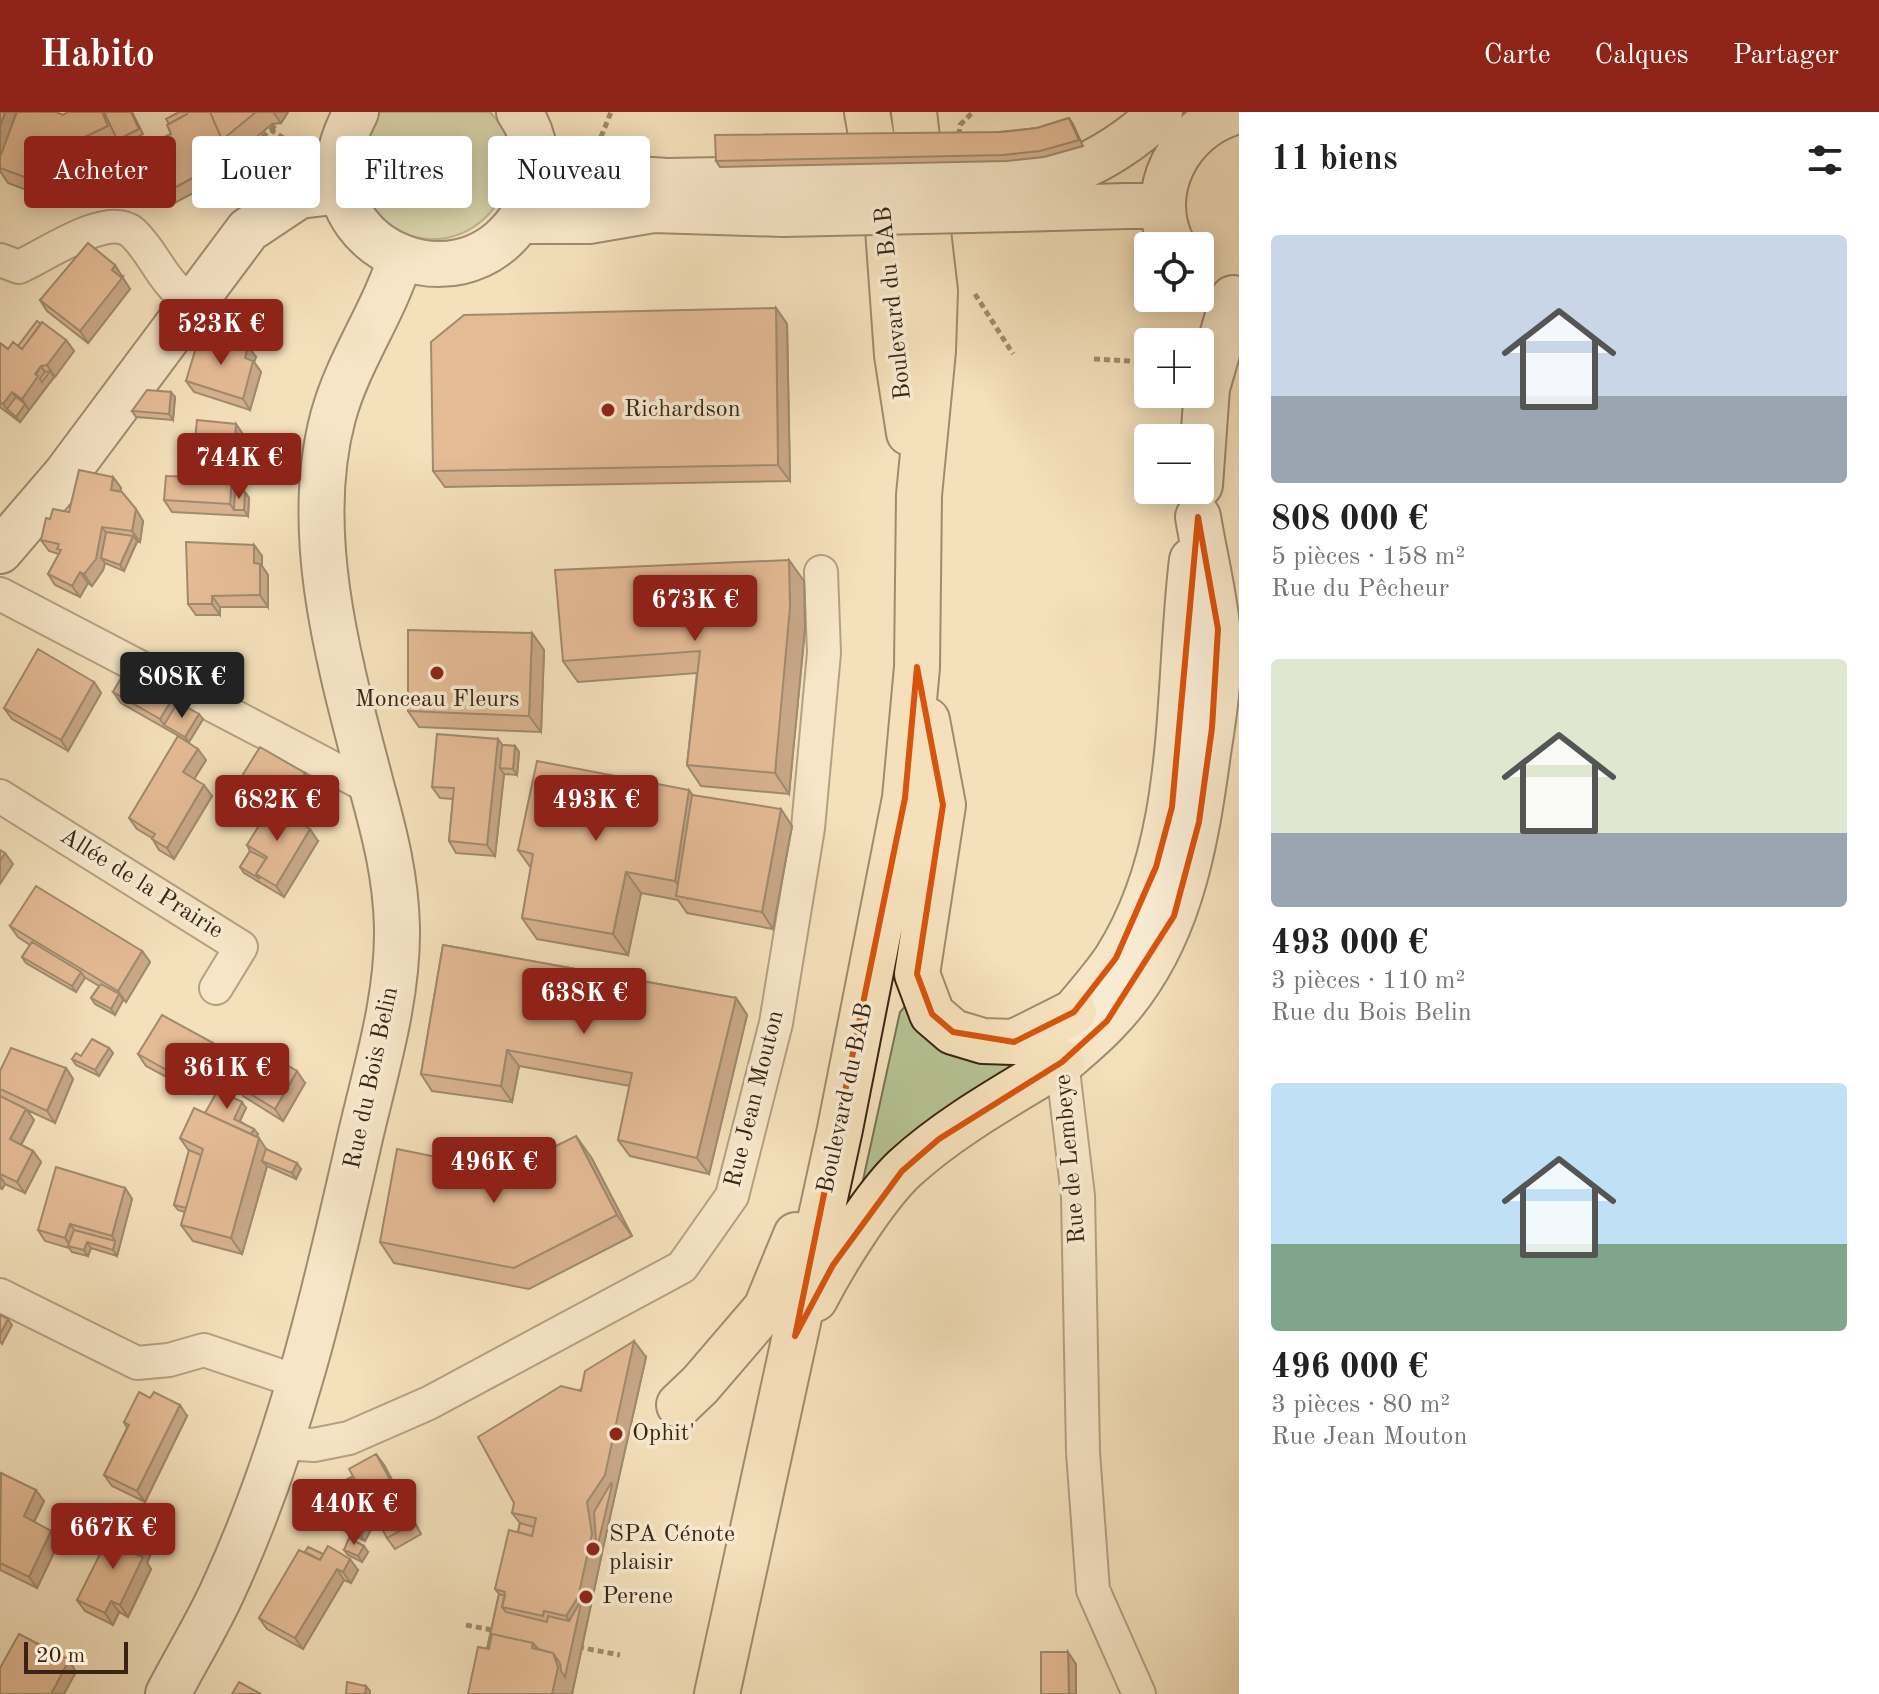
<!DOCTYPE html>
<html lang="fr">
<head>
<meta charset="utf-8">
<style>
  body { margin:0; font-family:"Old Standard TT",serif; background:#f2f2f2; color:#222; height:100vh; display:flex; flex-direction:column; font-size:30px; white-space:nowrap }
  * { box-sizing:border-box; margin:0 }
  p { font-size:26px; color:#767676 }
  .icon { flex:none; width:44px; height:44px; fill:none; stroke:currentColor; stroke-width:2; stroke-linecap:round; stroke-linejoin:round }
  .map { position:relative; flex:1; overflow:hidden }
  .panel { display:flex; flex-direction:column; background:#fff; width:640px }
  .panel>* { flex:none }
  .top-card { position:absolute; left:24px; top:24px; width:760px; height:72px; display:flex; gap:16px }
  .tools { position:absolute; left:1134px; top:120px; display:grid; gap:16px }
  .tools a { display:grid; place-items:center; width:80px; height:80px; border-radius:8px; background:#fff; box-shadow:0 4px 20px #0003; font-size:40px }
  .scale { position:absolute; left:24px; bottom:20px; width:104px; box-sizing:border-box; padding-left:8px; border:4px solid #3b2413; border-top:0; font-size:22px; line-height:28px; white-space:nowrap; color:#3b2413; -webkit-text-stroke:6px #f8ebd3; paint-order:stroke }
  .price { position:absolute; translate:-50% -68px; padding:0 18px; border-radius:8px; background:#8f2418; color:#fff; font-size:26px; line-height:52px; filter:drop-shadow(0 2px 4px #0008) }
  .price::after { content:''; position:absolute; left:50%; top:48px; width:24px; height:18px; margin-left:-12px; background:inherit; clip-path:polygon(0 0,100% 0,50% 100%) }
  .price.active { background:#222; color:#fff }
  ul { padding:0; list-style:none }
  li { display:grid; align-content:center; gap:16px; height:424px; padding:0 32px }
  li span { display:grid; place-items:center; height:248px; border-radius:8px; color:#555 }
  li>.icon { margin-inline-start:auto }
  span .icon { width:144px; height:144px; fill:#fffc; stroke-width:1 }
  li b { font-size:34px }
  h2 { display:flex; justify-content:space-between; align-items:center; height:96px; padding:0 32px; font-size:34px }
  .chip { padding:0 28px; border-radius:8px; background:#fff; box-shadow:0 4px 20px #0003; font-size:28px; line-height:72px }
  .chip.active { background:#8f2418; color:#fff }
  header { display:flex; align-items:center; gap:48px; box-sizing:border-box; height:112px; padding:0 40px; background:#8f2418; color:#fff }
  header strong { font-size:38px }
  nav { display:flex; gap:44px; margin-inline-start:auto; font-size:28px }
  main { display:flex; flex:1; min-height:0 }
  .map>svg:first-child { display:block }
  .green { fill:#b6c394; stroke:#787454; stroke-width:2 }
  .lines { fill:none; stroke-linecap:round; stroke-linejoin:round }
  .street-casing { stroke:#69533d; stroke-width:36 }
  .secondary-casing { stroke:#3b2413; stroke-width:48 }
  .primary-casing { stroke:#3b2413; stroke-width:48 }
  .path { stroke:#3b2413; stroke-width:5; stroke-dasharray:6 4; stroke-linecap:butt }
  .street { stroke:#f8ebd3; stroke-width:32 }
  .secondary { stroke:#f8ebd3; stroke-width:44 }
  .primary { stroke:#f4e0bb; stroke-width:44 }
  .secondary-bridge-casing { stroke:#3b2413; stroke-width:48; stroke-linecap:butt }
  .secondary-bridge { stroke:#f8ebd3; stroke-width:44 }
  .wall { fill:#b57b5a; stroke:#3b2413; stroke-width:2 }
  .shaded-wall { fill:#94644a; stroke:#3b2413; stroke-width:2 }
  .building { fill:#d38f69; stroke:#3b2413; stroke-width:2 }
  .marked { fill:none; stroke:#d7540d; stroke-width:6; stroke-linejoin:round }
  .poi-dot { fill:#8f2418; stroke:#f8ebd3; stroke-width:3 }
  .labels { text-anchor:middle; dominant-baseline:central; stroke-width:7; stroke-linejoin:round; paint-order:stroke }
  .street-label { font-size:24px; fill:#3b2413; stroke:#f8ebd3 }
  .poi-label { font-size:24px; fill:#3b2413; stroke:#f8ebd3; text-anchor:start }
</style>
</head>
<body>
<header>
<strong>Habito</strong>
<nav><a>Carte</a><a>Calques</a><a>Partager</a></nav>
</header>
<main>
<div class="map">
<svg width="1239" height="1582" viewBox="0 0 1239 1582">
  <rect width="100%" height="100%" fill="#f4e0bb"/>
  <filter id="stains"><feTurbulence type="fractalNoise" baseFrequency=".0025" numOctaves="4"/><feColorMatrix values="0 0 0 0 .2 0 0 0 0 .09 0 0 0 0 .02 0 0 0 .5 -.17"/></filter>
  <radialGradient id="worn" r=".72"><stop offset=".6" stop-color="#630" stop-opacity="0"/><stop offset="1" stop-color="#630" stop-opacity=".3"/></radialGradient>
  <path class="green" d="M380,0H490C549,61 470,159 397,117C376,105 365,87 362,63C360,41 364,16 380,0Z
    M908,891L1033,939L860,1082L900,900Z"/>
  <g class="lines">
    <g class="street-casing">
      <path id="street" d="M0,148L19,155C43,145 108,98 133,121C156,143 160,168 192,191
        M0,482L373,677
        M0,684L241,835L216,876
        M1066,933L1062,950L1078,1084L1083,1340L1093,1478L1139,1582
        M0,1183L137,1251L169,1248L204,1238L299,1270
        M281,1331L314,1333L349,1326L429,1291L682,1155L732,1084L776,911L808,716L824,541L821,460"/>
    </g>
    <g class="secondary-casing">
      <path id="secondary" d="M356,0C348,16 340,33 339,52C336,144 454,187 512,118C523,106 531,91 534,75C538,49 535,22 519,0
        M1015,63C1029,62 1045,64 1059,62C1091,56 1139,24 1160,0
        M591,64L667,69L782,67
        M1016,97L1163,93
        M521,109H589L653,98L783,102
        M1173,134C1145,80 1179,16 1235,0
        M1200,373L1207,276L1233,186
        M0,439L66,362L248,118L299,84L342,79
        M1074,900C1088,883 1104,865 1116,847C1190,730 1176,580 1192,448
        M1062,950C1077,937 1093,924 1107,909C1178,836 1195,738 1208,641C1214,604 1222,550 1217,513C1213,477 1204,441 1198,405
        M168,1582C186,1547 208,1512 224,1476C289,1335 325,1181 359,1030C375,960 398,888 397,816C396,766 385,723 372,676C342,560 301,425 333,305C348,249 383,202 400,147"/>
    </g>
    <g class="primary-casing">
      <path id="primary" d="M867,0L888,117L897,243L909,321
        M927,608L943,693L917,862L932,902L953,920L983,929L1014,930L1074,900
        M815,1187C834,1150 875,1084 905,1056C951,1014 1008,983 1062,950
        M679,1293L700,1273L766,1196L796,1123
        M717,1582L840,1017L905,686L917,555L919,383L933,239L935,179L914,0"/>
    </g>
    <path class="path" d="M271,18L286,0
      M959,23L960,13L973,0
      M601,25L611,0
      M259,66L239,43L271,18L299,36
      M975,182L1013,242
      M1094,247L1148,250
      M466,1513L497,1519
      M578,1535L620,1543"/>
    <use href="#street" class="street"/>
    <use href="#secondary" class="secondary"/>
    <use href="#primary" class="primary"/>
    <g class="secondary-bridge-casing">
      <path id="secondary-bridge" d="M782,67L1015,63
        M783,102L1016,97"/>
    </g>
    <use href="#secondary-bridge" class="secondary-bridge"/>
  </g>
  <path class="wall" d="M0,0L12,13L63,3L132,0L143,22L121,34L129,50L50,87L8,71L0,59Z
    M179,0H288L281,11L272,12L233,45L232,42L238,57L169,94L161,83L171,22Z
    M1069,6L1073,12L1083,34L1044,45L1007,49L720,55L716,49L1037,16Z
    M123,164L122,166L130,177L88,231L47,199L40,188Z
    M776,196L787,212L790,369L445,375L433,359Z
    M66,228L74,239L20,310L0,295V231L8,237L18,234Z
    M256,245L254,250L261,260L250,298L194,280L186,269Z
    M175,285L173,308L136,305L132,299Z
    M236,312L244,324L240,380H245L249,386L248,404L172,400L164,388L183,365L195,332Z
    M113,365L121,376L120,380L143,409L140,430H137L124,459L105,451L103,458L92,474L88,471L80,485L55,473L48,462L59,442L49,439L41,428L50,407L69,400Z
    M254,433L262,444V454L268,463V495H220V503H196L188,492Z
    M804,469L805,516L789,682L701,674L687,653L697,561L578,570L563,549Z
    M532,521L544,538L541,620L419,615L408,599Z
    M94,570L101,581L68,639L12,607L4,596Z
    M113,580L174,584L178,590L203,607L189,630L121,591Z
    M498,627L502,633L515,634L519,640L517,663L504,662L495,744L456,741L449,729L453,687L440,686L432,675Z
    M206,648L194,667L212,684L174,747L159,738L152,726L137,717L129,706Z
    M305,661L309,667L291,694L268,680L262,690L241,677L237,672Z
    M692,683L792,714L773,817L687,801L678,788L641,781L628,843L537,827L522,806L531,756L518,738Z
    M318,729L284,785L244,761L240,755L250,739L247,733Z
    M10,814L142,839L150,850L126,890L123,888L115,903L95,892L91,886L99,874L84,865L76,880L26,851L22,845L30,833L18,825Z
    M443,833L736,886L747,903L709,1062L630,1044L618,1028L630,974L519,954L512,990L432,979L421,962Z
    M213,931L221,942L198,982L146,954L138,942Z
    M109,936L113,941L99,964L76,953L72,947L81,944Z
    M66,956L73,967L55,1011L23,996L26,997L34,1008L21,1033L33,1039L41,1050L25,1081L5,1072L2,1077L0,1076V959Z
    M305,971L283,1009L243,984L236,973Z
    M246,996L240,1009L258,1022L256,1025L266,1037L301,1057L296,1067L267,1054L242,1142L193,1129L181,1113L185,1100L178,1098L174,1093L189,1039L180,1026L205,1001Z
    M591,1045L632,1124L529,1177L394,1151L380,1130L505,1059Z
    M125,1076L132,1087L117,1144L91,1136L88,1144L72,1140L69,1136L45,1129L38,1118Z
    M646,1245L603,1436L572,1582H468L487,1537L499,1482L495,1477L518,1420L520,1411L512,1401L579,1278Z
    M187,1304L145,1390L112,1374L104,1363L127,1316L124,1310Z
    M376,1342L384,1353L421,1422L395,1437L387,1426Z
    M0,1362L44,1389L34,1410L59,1430L37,1476L0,1458Z
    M355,1371L368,1392L356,1399L374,1412L365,1429L341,1417L337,1412L353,1398L338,1372Z
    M344,1438L368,1440L362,1450L348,1443Z
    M152,1439L147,1451L151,1457L128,1505L119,1500L113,1513L85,1499L77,1488Z
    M305,1440L358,1458L351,1471L344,1468L303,1537L267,1517L259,1506Z"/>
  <path class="shaded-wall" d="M5,0H16L0,50V15Z
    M273,0H288L281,11Z
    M76,29L88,45L93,59L86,49Z
    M224,31L232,42L238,57L230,46Z
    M115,153L130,177L88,231L80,219L112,158Z
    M776,196L787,212L790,369L778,353Z
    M66,228L74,239L55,265L47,253Z
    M248,234L256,245L254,250L261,260L250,298L243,287L245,246Z
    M41,254L47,263L50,259L54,265L29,298L22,287Z
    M12,280L20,291L7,297L3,292Z
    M171,280L175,285L173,308L169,302Z
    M25,292L29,298L20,310L16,305Z
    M236,312L244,324L238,398H234L230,392Z
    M113,365L121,376L119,389L111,378Z
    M245,380L249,386L248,404L244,398Z
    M136,397L143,409L140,430L132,419Z
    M102,415L110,426L101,446L105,451L103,458L92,474L84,462Z
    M133,424L137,429L124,459L120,453Z
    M254,433L262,444V454L268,463V495L260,483L254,451Z
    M789,448L804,469L805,516L789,682L775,661Z
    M80,460L88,471L80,485L72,474Z
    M212,484L220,495V503L212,492Z
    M532,521L544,538L541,620L529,604Z
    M94,570L101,581L68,639L61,628Z
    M174,584L182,595L164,613L160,607Z
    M199,602L203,607L189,630L185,625Z
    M498,627L506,638L500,656L504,662L495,744L487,733Z
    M515,634L519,640L517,663L513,657Z
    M198,637L206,648L191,672L183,660Z
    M305,661L309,667L291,694L287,689Z
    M204,673L212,684L174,747L167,736Z
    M264,675L268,680L262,690L258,684Z
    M689,678L704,699L687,786L675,769Z
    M781,697L792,714L773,817L762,800Z
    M310,717L318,729L284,785L276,774Z
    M5,741L13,752L0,772V749Z
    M626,760L641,781L628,843L613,822Z
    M142,839L150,850L126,890L118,879Z
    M81,860L85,866L76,880L72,874Z
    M119,882L123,888L115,903L111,897Z
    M736,886L747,903L709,1062L697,1046Z
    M213,931L221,942L198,982L190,971Z
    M109,936L113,941L99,964L95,958Z
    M507,938L519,954L512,990L501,974Z
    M66,956L73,967L55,1011L47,999Z
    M297,959L305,971L283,1009L275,997Z
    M242,990L246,996L238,1012L234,1007Z
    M26,997L34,1008L18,1038L10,1027Z
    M254,1017L258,1022L252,1033L248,1028Z
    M576,1024L591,1045L632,1124L617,1103Z
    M259,1026L270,1043L262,1049L267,1054L242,1142L231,1126Z
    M33,1039L41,1050L25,1081L17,1070Z
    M297,1051L301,1057L296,1067L292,1061Z
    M0,1064L5,1072L2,1077L0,1075Z
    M125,1076L132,1087L117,1144L113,1138L115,1129L112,1124Z
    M70,1112L78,1123L71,1135L65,1126Z
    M87,1130L91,1136L88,1144L84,1138Z
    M8,1207L12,1213L2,1232L0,1229V1222Z
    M634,1229L646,1245L603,1436L572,1582H552L553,1541L575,1518L566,1504L587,1390Z
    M180,1293L187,1304L145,1390L137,1379Z
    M376,1342L384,1353L421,1422L414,1411Z
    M36,1378L44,1389L31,1416L24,1404Z
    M370,1406L374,1412L365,1429L361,1424Z
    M51,1419L59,1430L37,1476L29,1465Z
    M144,1428L152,1439L147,1451L151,1457L128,1505L120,1493L137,1443Z
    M364,1434L368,1440L362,1450L358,1444Z
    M350,1447L358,1458L351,1471L343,1460Z
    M337,1457L344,1468L303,1537L295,1526Z
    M111,1489L119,1500L113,1513L105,1501Z
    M1068,1540L1076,1552V1582H1069Z
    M69,1548L76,1560L64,1582H51Z
    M366,1574L370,1579V1582H365Z"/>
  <path class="building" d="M0,0H5L0,15Z
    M17,0H56L63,3L68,0H102L108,14L76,29L86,49L38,70L0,56V45Z
    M104,0H131L139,17L117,28L125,44L93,59L84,40L116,25Z
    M179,0H186L187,2L169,12L166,7Z
    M186,0H210L230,46L161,83L139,36L171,22L167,13L187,2Z
    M210,0H256L222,28Z
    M1069,6L1079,28L1040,39L1003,43L716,49L715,23L1002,20L1037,16Z
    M88,131L115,153L112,158L122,166L80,219L40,188Z
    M776,196L778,353L433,359L431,230L464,203Z
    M37,209L41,212L22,237L18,234Z
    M42,210L66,228L47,253L41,254L35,262L38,264L22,287L12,280L3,292L0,290V231L8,237L13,230L22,237Z
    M211,223L248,234L245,246L253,249L243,287L186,269L197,232L206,234Z
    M50,259L42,270L40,267L45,260Z
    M147,278L171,280L169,302L132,299Z
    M16,285L25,292L16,305L7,297Z
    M197,308L236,312L230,392L164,388L166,364L191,365Z
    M186,331L195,332L191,365H183Z
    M79,358L113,365L111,378L122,380L136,397L132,419L102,415L96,447L84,462L80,460L72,474L48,462L61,438L57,437L59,432L41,428L46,406L50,407L53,397L69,400Z
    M235,379L245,380L244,398H234Z
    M106,420L133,424L120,453L101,446Z
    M186,430L254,433V451L260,452V483L212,484V492H188Z
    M789,448L790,495L775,661L687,653L700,539L563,549L555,458Z
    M408,518L532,521L529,604L408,599Z
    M38,537L94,570L61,628L4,596Z
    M126,557L174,584L160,607L113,580Z
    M178,590L199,602L185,625L164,613Z
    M437,622L498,627L487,733L449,729L454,676L432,675Z
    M178,624L198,637L183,660L204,673L167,736L152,727L155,722L129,706Z
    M502,633L515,634L513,657L500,656Z
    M260,635L305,661L287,689L264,675L258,684L237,672Z
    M537,649L689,678L675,769L626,760L613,822L522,806L533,742L518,738Z
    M692,683L781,697L762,800L676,784Z
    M271,694L310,717L276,774L256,762L267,745L247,733Z
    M0,738L5,741L0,749Z
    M250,739L266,747L256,762L260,767L240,755Z
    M36,774L142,839L118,879L10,814Z
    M32,830L81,860L72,874L22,845Z
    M443,833L736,886L697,1046L618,1028L632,961L507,938L501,974L421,962Z
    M101,872L119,882L111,897L91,886Z
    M162,903L213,931L190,971L138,942Z
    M92,927L109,936L95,958L72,947L76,941L81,944Z
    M11,936L66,956L47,999L0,977V959Z
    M259,936L297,959L275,997L236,973Z
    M218,978L242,990L234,1007L254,1017L251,1022L205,1001Z
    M0,984L26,997L10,1027L33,1039L17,1070L0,1062Z
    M194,996L259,1026L231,1126L181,1113L203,1037L180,1026Z
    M576,1024L617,1103L514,1156L380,1130L397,1037L505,1059Z
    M266,1037L297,1051L292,1061L262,1049Z
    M189,1038L201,1043L186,1096L174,1093Z
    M56,1055L125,1076L112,1124L70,1112L65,1126L38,1118Z
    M74,1118L115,1129L113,1138L87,1130L84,1138L68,1134Z
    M0,1203L8,1207L0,1222Z
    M634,1229L605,1363L587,1390L592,1422L578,1485L566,1504L544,1499L543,1504L502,1495L505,1480L495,1477L509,1418L532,1424L536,1406L512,1401L514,1391L478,1325L561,1274L581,1279L585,1259Z
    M139,1280L150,1286L154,1280L180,1293L137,1379L104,1363L129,1313L124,1310Z
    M376,1342L414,1411L387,1426L349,1357Z
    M1,1361L36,1378L24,1404L51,1419L29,1465L0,1451Z
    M351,1365L364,1387L350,1394L338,1372Z
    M611,1371L612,1373L598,1432L596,1429L594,1400Z
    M346,1394L370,1406L361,1424L337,1412Z
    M520,1411L534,1415L532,1424L518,1420Z
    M114,1414L144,1428L137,1443L143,1445L120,1493L111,1489L105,1501L77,1488Z
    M349,1426L364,1434L358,1444L344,1438Z
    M328,1434L350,1447L343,1460L337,1457L295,1526L259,1506L299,1438L320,1448Z
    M308,1435L323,1442L320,1448L305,1440Z
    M499,1482L505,1484L502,1495L506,1500L547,1510L548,1504L569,1509L582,1487L565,1565L561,1559L560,1551L553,1541L538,1537L533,1531L492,1522L489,1537H487Z
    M19,1522L69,1548L51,1582H0V1556Z
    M492,1522L533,1531L532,1536L553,1541L558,1555L552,1582H468L478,1535L489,1537Z
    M1041,1540H1068L1069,1582H1041Z
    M239,1570L261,1582H232Z
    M347,1570L366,1574L365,1582H346Z"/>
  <path d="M0 0H1239V1582H0ZM1198,405L1218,517L1212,616L1199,710L1174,804L1107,909L1062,950L939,1027L902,1059L833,1153L795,1224L905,686L917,555L943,693L917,862L932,902L953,920L1014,930L1074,900L1116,846L1156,755L1172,695Z" fill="#f4e0bb" fill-opacity=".55" fill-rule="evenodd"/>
  <path class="marked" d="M1198,405L1218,517L1212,616L1199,710L1174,804L1107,909L1062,950L939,1027L902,1059L833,1153L795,1224L905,686L917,555L943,693L917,862L932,902L953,920L1014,930L1074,900L1116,846L1156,755L1172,695Z"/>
  <g class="poi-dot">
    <circle cx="608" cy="298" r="8"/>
    <circle cx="437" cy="561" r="8"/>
    <circle cx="616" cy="1322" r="8"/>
    <circle cx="593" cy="1437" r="8"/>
    <circle cx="586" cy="1485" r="8"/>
  </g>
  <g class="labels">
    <g class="street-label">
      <text transform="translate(894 191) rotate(-96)">Boulevard du BAB</text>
      <text transform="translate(141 772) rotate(32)">Allée de la Prairie</text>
      <text transform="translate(372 966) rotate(-78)">Rue du Bois Belin</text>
      <text transform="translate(846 986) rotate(-78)">Boulevard du BAB</text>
      <text transform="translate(755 987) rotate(-76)">Rue Jean Mouton</text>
      <text transform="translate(1071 1047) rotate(-95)">Rue de Lembeye</text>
    </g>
    <g class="poi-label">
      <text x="624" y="298">Richardson</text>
      <text x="437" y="588" text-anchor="middle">Monceau Fleurs</text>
      <text x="632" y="1322">Ophit'</text>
      <text x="609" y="1423">SPA Cénote<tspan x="609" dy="28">plaisir</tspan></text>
      <text x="602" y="1485">Perene</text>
    </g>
  </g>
  <rect width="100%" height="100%" filter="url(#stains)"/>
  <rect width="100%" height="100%" fill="url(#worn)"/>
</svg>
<div class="tools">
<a><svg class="icon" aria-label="locate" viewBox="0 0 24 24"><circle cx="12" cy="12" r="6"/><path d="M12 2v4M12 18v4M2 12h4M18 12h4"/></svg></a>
<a>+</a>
<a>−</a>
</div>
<div class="scale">20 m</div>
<b class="price" style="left:221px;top:255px">523K €</b>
<b class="price" style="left:239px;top:389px">744K €</b>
<b class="price" style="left:695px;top:531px">673K €</b>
<b class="price active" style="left:182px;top:608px">808K €</b>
<b class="price" style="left:277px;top:731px">682K €</b>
<b class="price" style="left:596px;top:731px">493K €</b>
<b class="price" style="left:584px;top:924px">638K €</b>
<b class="price" style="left:227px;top:999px">361K €</b>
<b class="price" style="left:494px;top:1093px">496K €</b>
<b class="price" style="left:354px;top:1435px">440K €</b>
<b class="price" style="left:113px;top:1459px">667K €</b>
<div class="top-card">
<a class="chip active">Acheter</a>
<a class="chip">Louer</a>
<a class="chip">Filtres</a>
<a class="chip">Nouveau</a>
</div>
</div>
<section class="panel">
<h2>11 biens<svg class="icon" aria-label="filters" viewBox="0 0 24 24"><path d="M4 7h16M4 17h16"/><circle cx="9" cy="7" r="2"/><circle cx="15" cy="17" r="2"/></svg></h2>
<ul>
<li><span style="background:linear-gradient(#c9d6e8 65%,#9aa5b1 0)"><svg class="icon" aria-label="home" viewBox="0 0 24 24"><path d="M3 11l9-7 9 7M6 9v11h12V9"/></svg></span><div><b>808 000 €</b><p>5 pièces · 158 m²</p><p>Rue du Pêcheur</p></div></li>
<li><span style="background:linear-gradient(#dfe7d0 70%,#9aa5b1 0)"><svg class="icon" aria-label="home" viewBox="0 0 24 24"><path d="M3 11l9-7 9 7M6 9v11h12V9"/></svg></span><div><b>493 000 €</b><p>3 pièces · 110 m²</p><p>Rue du Bois Belin</p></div></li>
<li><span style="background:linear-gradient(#bfe0f5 65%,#7fa58c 0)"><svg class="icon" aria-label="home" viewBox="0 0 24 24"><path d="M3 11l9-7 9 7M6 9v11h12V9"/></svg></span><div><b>496 000 €</b><p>3 pièces · 80 m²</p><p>Rue Jean Mouton</p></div></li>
</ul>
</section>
</main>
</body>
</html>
